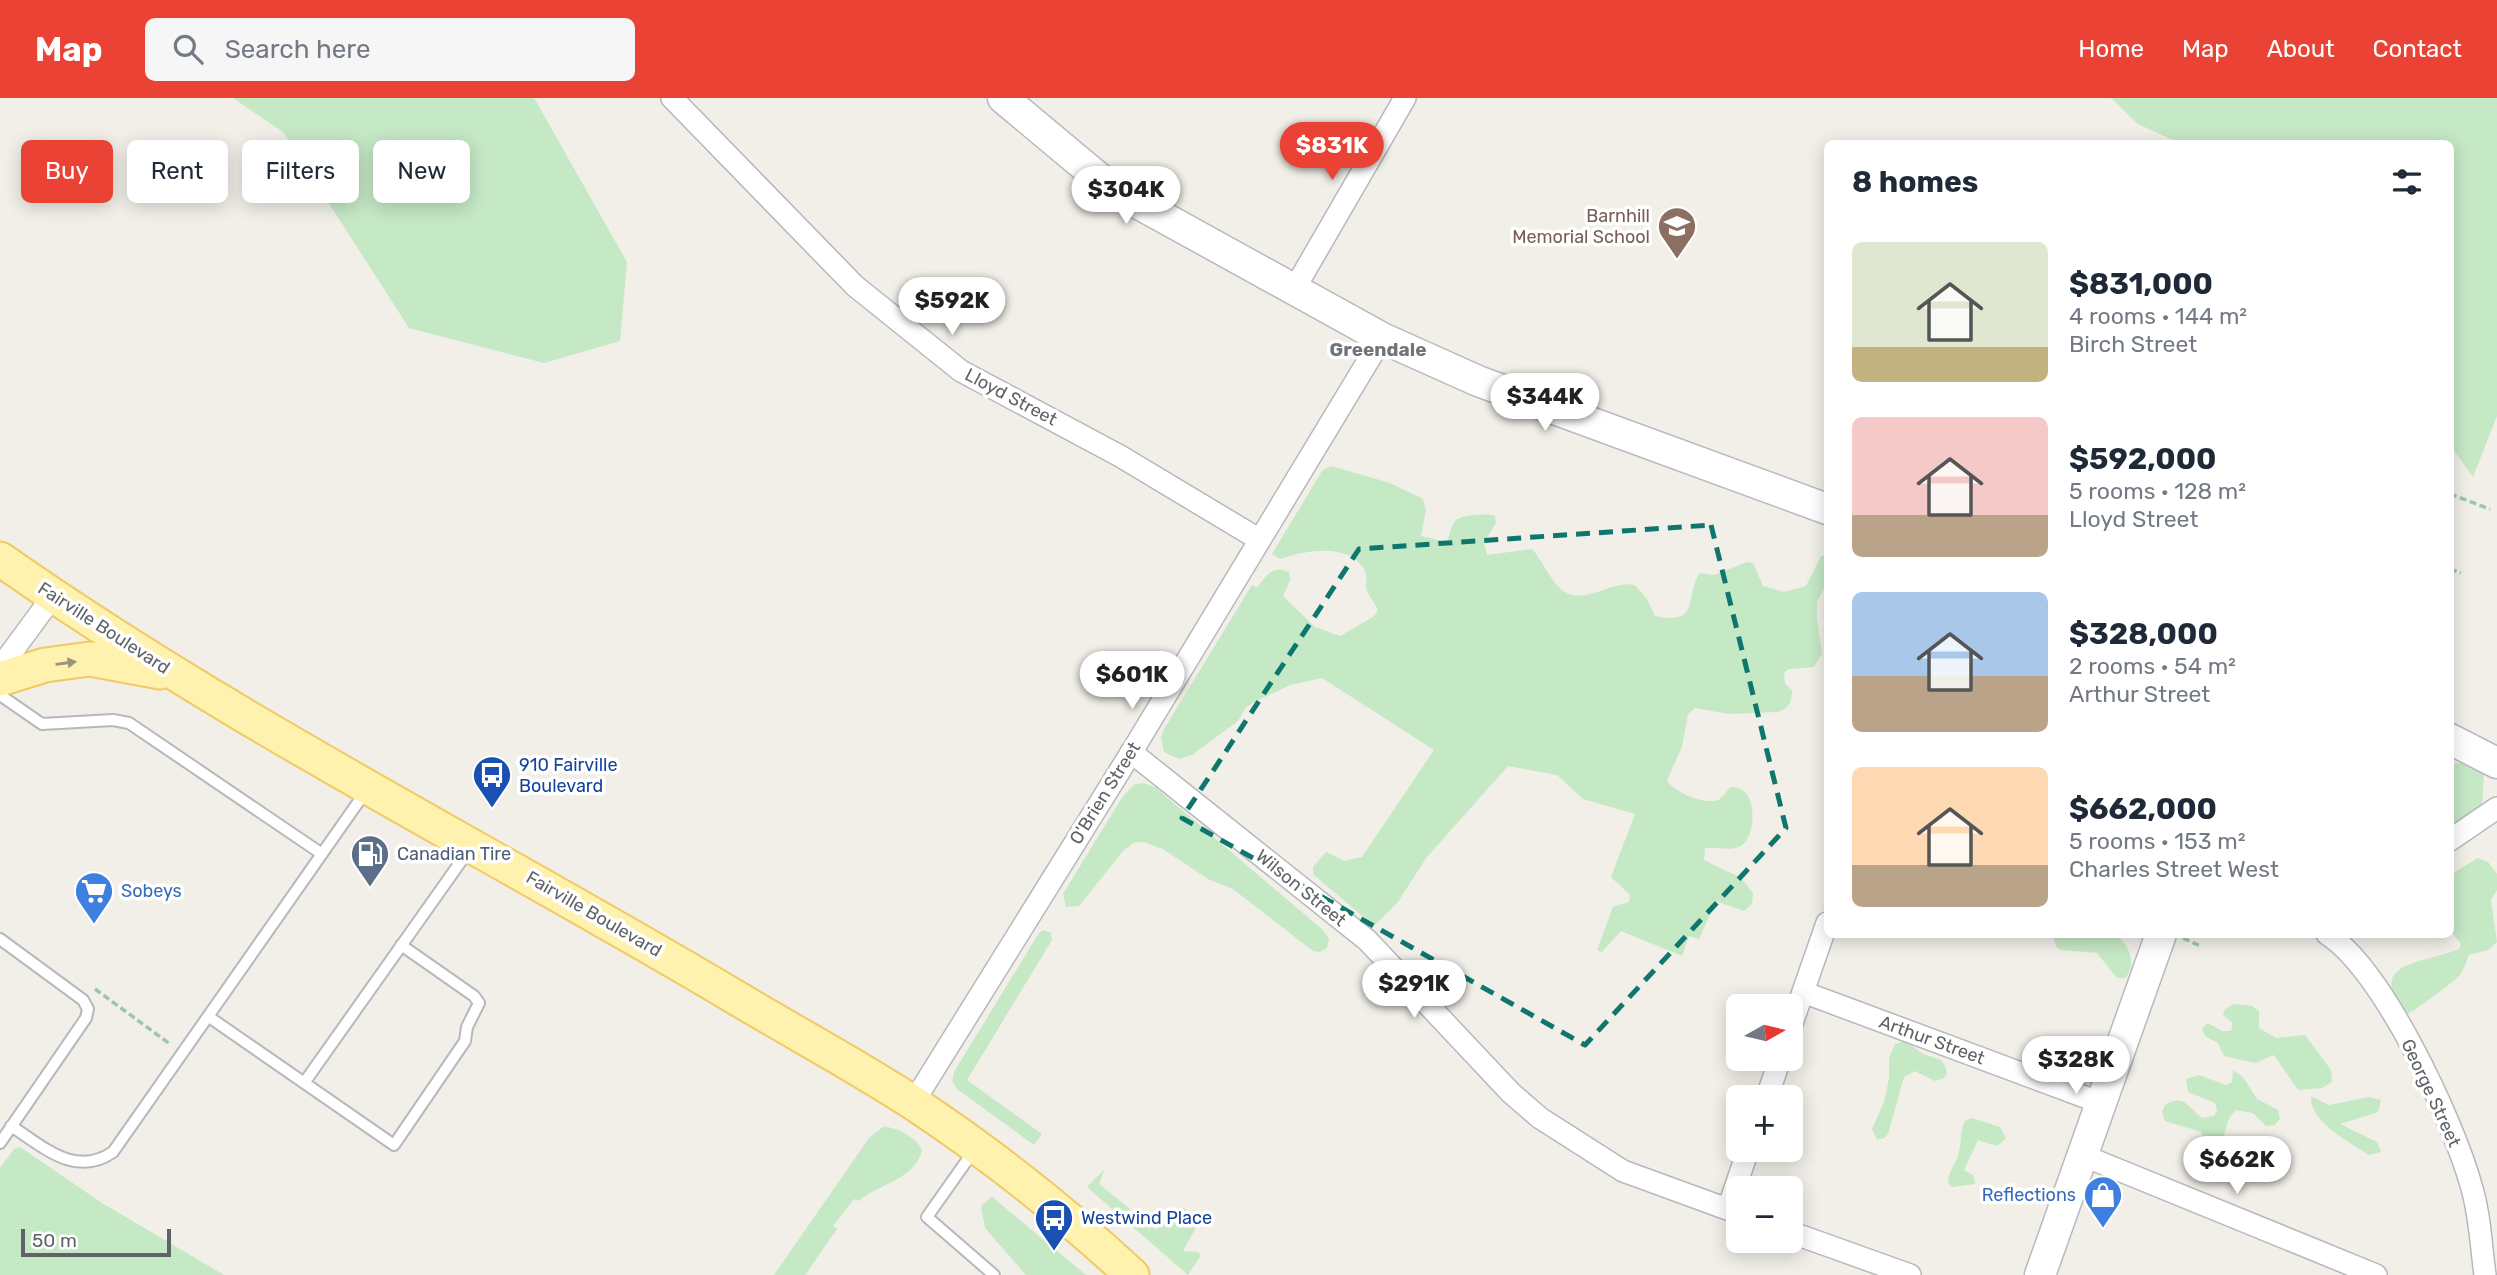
<!DOCTYPE html>
<html lang="en">
<head>
<meta charset="utf-8">
<style>
  body { margin:0; font-family:Rubik,sans-serif; background:#f6f6f7; color:#1f2937; height:100vh; display:flex; flex-direction:column; font-size:26px; white-space:nowrap }
  * { box-sizing:border-box; margin:0 }
  p { font-size:23px; color:#747a83 }
  .icon { flex:none; width:38px; height:38px; fill:none; stroke:currentColor; stroke-width:2; stroke-linecap:round; stroke-linejoin:round }
  .map { position:relative; flex:1; overflow:hidden }
  .sheet { position:absolute; left:1824px; top:42px; width:630px; height:798px; display:flex; flex-direction:column; background:#fff; border-radius:10px; box-shadow:0 4px 18px #0003 }
  .sheet>* { flex:none }
  .top-card { position:absolute; left:21px; top:42px; width:665px; height:63px; display:flex; gap:14px }
  .needle { width:46px; rotate:82deg }
  .buttons { position:absolute; left:1726px; top:896px; display:grid; gap:14px }
  .buttons a { display:grid; place-items:center; width:77px; height:77px; border-radius:10px; background:#fff; box-shadow:0 4px 18px #0003; font-size:35px }
  .scale { position:absolute; left:21px; bottom:18px; width:150px; box-sizing:border-box; padding-left:7px; border:4px solid #5f6368; border-top:0; font-size:19px; line-height:24px; white-space:nowrap; color:#5f6368; -webkit-text-stroke:5px #fff; paint-order:stroke }
  .price { position:absolute; translate:-50% -60px; padding:0 16px; border-radius:24px; background:#fff; color:#222; font-size:23px; line-height:46px; filter:drop-shadow(0 2px 4px #0008) }
  .price::after { content:''; position:absolute; left:50%; top:42px; width:21px; height:16px; margin-left:-10px; background:inherit; clip-path:polygon(0 0,100% 0,50% 100%) }
  .price.active { background:#ea4335; color:#fff }
  ul { padding:0; list-style:none }
  li { display:flex; align-items:center; gap:21px; height:175px; padding:0 28px }
  li span { display:grid; place-items:center; flex:none; width:196px; height:140px; border-radius:10px; color:#555 }
  li>.icon { margin-inline-start:auto }
  span .icon { width:84px; height:84px; fill:#fffc; stroke-width:1 }
  li b { font-size:30px }
  h2 { display:flex; justify-content:space-between; align-items:center; height:84px; padding:0 28px; font-size:30px }
  .tag { padding:0 24px; border-radius:10px; background:#fff; box-shadow:0 4px 18px #0003; font-size:24px; line-height:63px }
  .tag.active { background:#ea4335; color:#fff }
  header { display:flex; align-items:center; gap:42px; box-sizing:border-box; height:98px; padding:0 35px; background:#ea4335; color:#fff }
  header strong { font-size:33px }
  nav { display:flex; gap:38px; margin-inline-start:auto; font-size:24px }
  .search { width:490px; height:63px; background:#f6f6f7; display:flex; align-items:center; gap:18px; box-sizing:border-box; padding:0 24px; border-radius:10px; color:#747a83; font-size:26px }
  .map>svg:first-child { display:block }
  .green { fill:#c5e8c5 }
  .lines { fill:none; stroke-linecap:round; stroke-linejoin:round }
  .lane-casing { stroke:#b5b8bc; stroke-width:14 }
  .street-casing { stroke:#b5b8bc; stroke-width:24 }
  .secondary-casing { stroke:#b6babf; stroke-width:33 }
  .primary-casing { stroke:#f2c960; stroke-width:37 }
  .path { stroke:#9cc7a9; stroke-width:3.5; stroke-dasharray:7 3.5; stroke-linecap:butt }
  .lane { stroke:#fff; stroke-width:10 }
  .street { stroke:#fff; stroke-width:21 }
  .secondary { stroke:#fff; stroke-width:30 }
  .primary { stroke:#fff2af; stroke-width:33 }
  .oneway { fill:#979581 }
  .marked { fill:none; stroke:#0f766e; stroke-width:5; stroke-dasharray:14 9; stroke-linejoin:round }
  .labels { text-anchor:middle; dominant-baseline:central; stroke-width:7; stroke-linejoin:round; paint-order:stroke }
  .education-label { font-size:18px; fill:#785e54; stroke:#fff; text-anchor:end }
  .street-label { font-size:18px; fill:#5f6368; stroke:#fff }
  .transit-label { font-size:18px; fill:#164399; stroke:#fff; text-anchor:start }
  .service-label { font-size:18px; fill:#4e5e75; stroke:#fff; text-anchor:start }
  .shop-label { font-size:18px; fill:#366cbe; stroke:#fff; text-anchor:start }
  .neighbourhood-label { font-size:19px; font-weight:bold; fill:#70757a; stroke:#fff }
</style>
</head>
<body>
<header>
<strong>Map</strong>
<div class="search"><svg class="icon" aria-label="search" viewBox="0 0 24 24"><circle cx="10" cy="10" r="6"/><path d="M15 15l6 6"/></svg>Search here</div>
<nav><a>Home</a><a>Map</a><a>About</a><a>Contact</a></nav>
</header>
<div class="map">
<svg width="2497" height="1177" viewBox="0 0 2497 1177">
  <rect width="100%" height="100%" fill="#f1efe8"/>
  <path class="green" d="M233,0H534L627,164L620,243L544,265L409,230L283,34Z
    M2111,0H2497V318L2473,379L2450,347V46L2179,45L2138,26Z
    M1331,368L1390,385L1423,401L1426,412L1421,438L1447,444C1449,438 1451,427 1456,422C1461,417 1489,415 1495,418L1496,425L1484,444L1487,457L1532,451C1543,463 1549,481 1561,491C1583,510 1612,481 1635,487L1647,501L1655,518C1702,528 1684,497 1700,475L1714,477L1747,464L1753,465L1763,488L1784,494L1806,488L1821,458L1827,457V484L1817,504V519L1822,556L1814,569L1789,571L1784,575L1785,586L1792,592C1792,604 1789,611 1777,614L1729,616L1695,610L1688,616L1682,649L1667,682C1671,693 1707,708 1718,702C1723,700 1727,693 1730,689C1760,686 1757,742 1739,749C1730,753 1716,749 1705,750L1704,762L1741,780L1753,795L1752,806L1744,813L1716,803L1699,841L1689,838L1682,858L1621,833L1602,854L1597,852L1613,809L1629,804L1630,797L1611,779L1635,716L1583,701L1557,677L1508,668L1426,760L1398,804L1374,828L1313,776V769L1326,754L1344,763L1362,759L1434,652L1322,580L1290,587L1258,602L1246,609L1238,623L1192,657L1179,661L1164,654L1161,640L1164,631L1252,487L1257,490C1266,477 1273,467 1289,474L1290,482L1283,498L1315,529L1340,538L1373,519L1378,512C1375,505 1370,500 1367,493C1365,485 1368,477 1364,471C1347,444 1305,453 1280,461L1272,456L1322,373Z
    M2467,664L2484,674L2482,709L2450,730V703L2454,693L2450,687V666Z
    M1144,685L1156,690L1323,832L1329,841L1327,850L1320,854L1313,853L1233,791L1208,781L1163,751L1144,744L1133,745L1123,753L1079,808L1066,809L1063,796L1123,698L1135,686Z
    M2478,760L2488,764L2497,776V792L2491,802L2497,844L2488,852L2469,857C2466,864 2464,872 2459,878C2455,883 2409,917 2404,918C2366,861 2422,867 2459,851L2461,846L2450,832V777Z
    M1044,832L1051,835L1052,842L967,982L1042,1036L1034,1047L957,991L952,983L954,974L1039,835Z
    M2052,837H2116C2129,847 2138,866 2125,880H2117L2097,855L2062,852L2057,850Z
    M2234,906L2252,908L2259,913V930L2276,940L2305,937L2331,972L2332,984L2322,990L2298,992L2274,957L2255,965L2224,958L2218,945L2205,938L2202,930L2208,925L2222,933H2231L2233,925L2223,917L2225,911Z
    M1905,943C1912,946 1914,950 1920,954C1932,962 1944,956 1947,975L1944,980L1935,983L1915,973L1904,979L1888,1036L1883,1041H1877L1872,1031L1884,1004L1889,981V960L1895,946Z
    M2233,972L2243,979L2257,1001L2278,1012L2280,1021L2275,1027L2266,1028L2253,1015L2236,1012L2229,1020L2220,1051L2215,1054L2209,1051L2201,1034L2165,1023L2162,1014L2165,1007C2184,995 2188,1009 2202,1020L2214,1018L2217,1013L2215,1005L2188,994L2186,981L2199,977L2226,987L2232,984Z
    M2311,998L2329,1007L2369,999L2381,1002L2378,1014L2340,1026L2377,1044L2381,1054L2369,1057C2351,1045 2308,1023 2311,998Z
    M1972,1020L2000,1029L2006,1040L1997,1048L1978,1042L1964,1072L1974,1078L1975,1086L1952,1089L1948,1085C1948,1074 1954,1068 1958,1058C1962,1046 1959,1034 1965,1023Z
    M883,1029C896,1028 917,1040 922,1052C915,1082 879,1085 859,1103L854,1101L833,1128L837,1131L805,1177H774L869,1040Z
    M20,1049L102,1105L224,1177H0V1070L14,1051Z
    M1105,1071L1099,1086L1156,1132L1170,1112L1182,1109L1190,1114L1195,1131L1183,1153L1198,1154L1201,1157L1188,1177L1087,1089Z
    M992,1099L1086,1177H1026L985,1130L981,1108Z"/>
  <g class="lines">
    <g class="lane-casing">
      <path id="lane" d="M0,597L42,626L113,622L129,625L322,756
        M0,841L83,902L88,911L86,920L0,1045
        M209,919L394,1047L465,943L467,929L479,905L474,898L401,847
        M304,985L469,752
        M11,1028C44,1049 75,1080 113,1054L366,693
        M975,1051L927,1119L994,1177"/>
    </g>
    <g class="street-casing">
      <path id="street" d="M672,0L855,188L961,273L1120,358L1260,442
        M1295,190L1405,0
        M0,570L53,498
        M1131,654L1367,842L1511,995L1540,1020L1623,1073L1738,1115
        M2450,742L2497,710
        M2327,836C2383,871 2453,1023 2471,1087C2480,1116 2481,1148 2485,1177
        M1803,894L2101,1005
        M1790,931L1827,825
        M1767,999L1780,961
        M913,1005L1134,650L1382,240
        M2082,1057L2376,1177
        M1728,1111L1748,1052
        M1790,1134L1910,1177"/>
    </g>
    <g class="secondary-casing">
      <path id="secondary" d="M1003,0L1112,91L1382,240L1478,283L1827,411
        M2450,641L2497,665
        M2040,1177L2161,836"/>
    </g>
    <g class="primary-casing">
      <path id="primary" d="M0,461C234,625 490,753 735,899C795,935 857,968 915,1006C992,1057 1064,1114 1132,1177
        M0,581L45,567L90,561L160,574"/>
    </g>
    <path class="path" d="M2450,396L2490,411
      M2450,471L2461,475
      M2183,840L2200,848
      M95,891L170,946"/>
    <use href="#lane" class="lane"/>
    <use href="#street" class="street"/>
    <use href="#secondary" class="secondary"/>
    <use href="#primary" class="primary"/>
  </g>
  <defs><path id="oneway-solid" d="M-6-.8H1V-3.2L6.5 0L1 3.2V.8H-6Z" transform="scale(1.75)"/></defs>
  <use class="oneway" href="#oneway-solid" transform="translate(66 565) rotate(-8)"/>
  <path class="marked" d="M1711,427L1786,730L1585,947L1182,720L1359,451Z"/>
  <defs>
    <g id="school-pin" transform="scale(2.0125)"><path d="M0 17L-7.5 6A9.5 9.5 0 1 1 7.5 6Z" fill="#8d6e63" stroke="#fff"/><path d="M0-5L7-2L0 1L-7-2ZM-4 1L0 2.5L4 1V4Q0 6-4 4Z" fill="#fff"/></g>
    <g id="bus-pin" transform="scale(2.0125)"><path d="M0 17L-7.5 6A9.5 9.5 0 1 1 7.5 6Z" fill="#1a4fb4" stroke="#fff"/><path d="M-5-6H5V4H4V6H2V4H-2V6H-4V4H-5ZM-3.5-4V0h7V-4ZM-3.5 1.2v1.5H-2V1.2ZM2 1.2v1.5H3.5V1.2Z" fill="#fff"/></g>
    <g id="fuel-pin" transform="scale(2.0125)"><path d="M0 17L-7.5 6A9.5 9.5 0 1 1 7.5 6Z" fill="#5c6f8a" stroke="#fff"/><path d="M-5.5-6h7V0h2V4h1.3V-2.5L3-4.5l.8-.8L6-3V5H2.5V1h-1V6h-7ZM-4.2-4.7v3.2H.2V-4.7Z" fill="#fff"/></g>
    <g id="supermarket-pin" transform="scale(2.0125)"><path d="M0 17L-7.5 6A9.5 9.5 0 1 1 7.5 6Z" fill="#3f7fe0" stroke="#fff"/><path d="M-6-5.5h2.5l.6 2H6L4.5 2H-2.5L-4.4-4H-6ZM-1.5 3.2a1.3 1.3 0 1 0 .1 0ZM3 3.2a1.3 1.3 0 1 0 .1 0Z" fill="#fff"/></g>
    <g id="shop-pin" transform="scale(2.0125)"><path d="M0 17L-7.5 6A9.5 9.5 0 1 1 7.5 6Z" fill="#3f7fe0" stroke="#fff"/><path d="M-5-2.5h2.3a2.7 3.5 0 0 1 5.4 0H5L5.5 6h-11ZM-1.5-2.5h3a1.5 2.3 0 0 0-3 0Z" fill="#fff"/></g>
  </defs>
  <g fill-rule="evenodd">
    <use href="#school-pin" x="1677" y="128"/>
    <use href="#bus-pin" x="492" y="677"/>
    <use href="#fuel-pin" x="370" y="756"/>
    <use href="#supermarket-pin" x="94" y="793"/>
    <use href="#shop-pin" x="2103" y="1097"/>
    <use href="#bus-pin" x="1054" y="1120"/>
  </g>
  <g class="labels">
    <g class="education-label">
      <text x="1650" y="118">Barnhill<tspan x="1650" dy="21">Memorial School</tspan></text>
    </g>
    <g class="street-label">
      <text transform="translate(1011 299) rotate(28)">Lloyd Street</text>
      <text transform="translate(104 530) rotate(33)">Fairville Boulevard</text>
      <text transform="translate(1105 695) rotate(-58)">O'Brien Street</text>
      <text transform="translate(1301 790) rotate(39)">Wilson Street</text>
      <text transform="translate(594 816) rotate(30)">Fairville Boulevard</text>
      <text transform="translate(1932 942) rotate(20)">Arthur Street</text>
      <text transform="translate(2431 995) rotate(65)">George Street</text>
    </g>
    <g class="transit-label">
      <text x="519" y="667">910 Fairville<tspan x="519" dy="21">Boulevard</tspan></text>
      <text x="1081" y="1120">Westwind Place</text>
    </g>
    <g class="service-label">
      <text x="397" y="756">Canadian Tire</text>
    </g>
    <g class="shop-label">
      <text x="121" y="793">Sobeys</text>
      <text x="2076" y="1097" text-anchor="end">Reflections</text>
    </g>
    <g class="neighbourhood-label">
      <text x="1378" y="251">Greendale</text>
    </g>
  </g>
</svg>
<div class="buttons">
<a><svg class="needle" viewBox="-14 -14 28 28"><path d="M0-13l5 13h-10z" fill="#e53935"/><path d="M0 13l5-13h-10z" fill="#747a83"/></svg></a>
<a>+</a>
<a>−</a>
</div>
<div class="scale">50 m</div>
<b class="price active" style="left:1332px;top:84px">$831K</b>
<b class="price" style="left:1126px;top:128px">$304K</b>
<b class="price" style="left:952px;top:239px">$592K</b>
<b class="price" style="left:1545px;top:335px">$344K</b>
<b class="price" style="left:1132px;top:613px">$601K</b>
<b class="price" style="left:1414px;top:922px">$291K</b>
<b class="price" style="left:2076px;top:998px">$328K</b>
<b class="price" style="left:2237px;top:1098px">$662K</b>
<div class="top-card">
<a class="tag active">Buy</a>
<a class="tag">Rent</a>
<a class="tag">Filters</a>
<a class="tag">New</a>
</div>
<section class="sheet">
<h2>8 homes<svg class="icon" aria-label="filters" viewBox="0 0 24 24"><path d="M4 7h16M4 17h16"/><circle cx="9" cy="7" r="2"/><circle cx="15" cy="17" r="2"/></svg></h2>
<ul>
<li><span style="background:linear-gradient(#dfe7d0 75%,#c2b280 0)"><svg class="icon" aria-label="home" viewBox="0 0 24 24"><path d="M3 11l9-7 9 7M6 9v11h12V9"/></svg></span><div><b>$831,000</b><p>4 rooms · 144 m²</p><p>Birch Street</p></div></li>
<li><span style="background:linear-gradient(#f6c9c9 70%,#b9a48a 0)"><svg class="icon" aria-label="home" viewBox="0 0 24 24"><path d="M3 11l9-7 9 7M6 9v11h12V9"/></svg></span><div><b>$592,000</b><p>5 rooms · 128 m²</p><p>Lloyd Street</p></div></li>
<li><span style="background:linear-gradient(#a9c7e8 60%,#b9a48a 0)"><svg class="icon" aria-label="home" viewBox="0 0 24 24"><path d="M3 11l9-7 9 7M6 9v11h12V9"/></svg></span><div><b>$328,000</b><p>2 rooms · 54 m²</p><p>Arthur Street</p></div></li>
<li><span style="background:linear-gradient(#ffd9b3 70%,#b9a48a 0)"><svg class="icon" aria-label="home" viewBox="0 0 24 24"><path d="M3 11l9-7 9 7M6 9v11h12V9"/></svg></span><div><b>$662,000</b><p>5 rooms · 153 m²</p><p>Charles Street West</p></div></li>
</ul>
</section>
</div>
</body>
</html>
